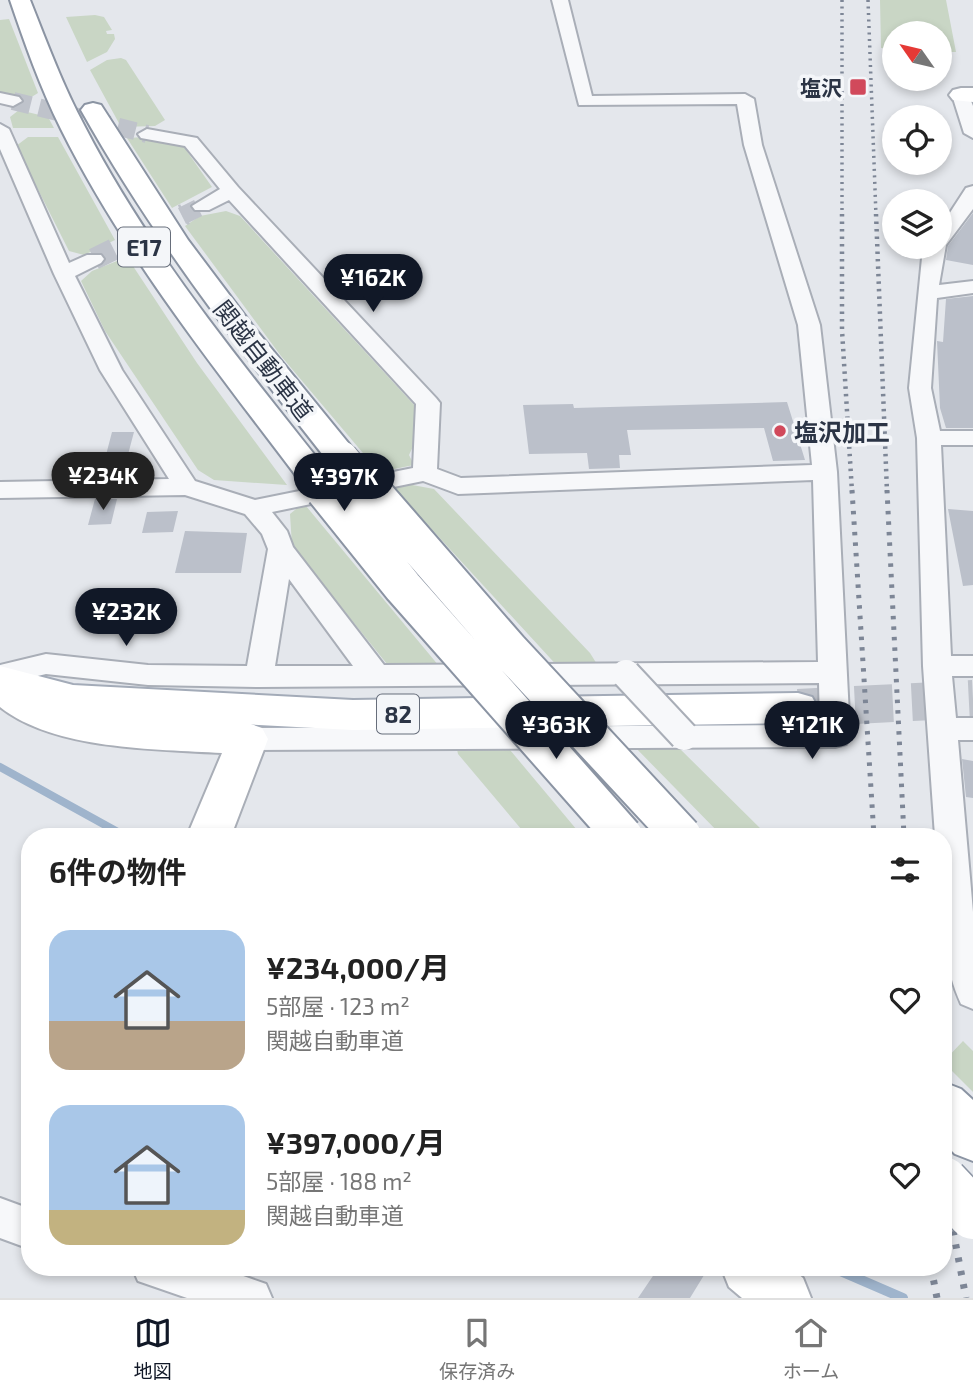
<!DOCTYPE html>
<html lang="ja">
<head>
<meta charset="utf-8">
<style>
  body { margin:0; font-family:"Exo 2","Noto Sans JP",sans-serif; background:#f2f2f2; color:#222; height:100vh; display:flex; flex-direction:column; font-size:26px; white-space:nowrap }
  * { box-sizing:border-box; margin:0 }
  p { font-size:23px; color:#767676 }
  .icon { flex:none; width:38px; height:38px; fill:none; stroke:currentColor; stroke-width:2; stroke-linecap:round; stroke-linejoin:round }
  .map { position:relative; flex:1; overflow:hidden }
  .sheet { position:absolute; left:21px; top:828px; width:931px; height:448px; display:flex; flex-direction:column; background:#fff; border-radius:28px; box-shadow:0 4px 10px #0003 }
  .sheet>* { flex:none }
  .needle { width:46px; rotate:304deg }
  .controls { position:absolute; left:882px; top:21px; display:grid; gap:14px }
  .controls a { display:grid; place-items:center; width:70px; height:70px; border-radius:50%; background:#fff; box-shadow:0 4px 10px #0003; font-size:35px }
  .price { position:absolute; translate:-50% -60px; padding:0 16px; border-radius:24px; background:#111827; color:#fff; font-size:23px; line-height:46px; filter:drop-shadow(0 2px 4px #0008) }
  .price::after { content:''; position:absolute; left:50%; top:42px; width:21px; height:16px; margin-left:-10px; background:inherit; clip-path:polygon(0 0,100% 0,50% 100%) }
  .price.current { background:#222; color:#fff }
  ul { padding:0; list-style:none }
  li { display:flex; align-items:center; gap:21px; height:175px; padding:0 28px }
  li span { display:grid; place-items:center; flex:none; width:196px; height:140px; border-radius:21px; color:#555 }
  li>.icon { margin-inline-start:auto }
  span .icon { width:84px; height:84px; fill:#fffc; stroke-width:1 }
  li b { font-size:30px }
  h2 { display:flex; justify-content:space-between; align-items:center; height:84px; padding:0 28px; font-size:30px }
  .dock { display:flex; justify-content:space-around; align-items:center; height:98px; border-top:2px solid #e0e0e0; background:#fff; font-size:19px; color:#767676 }
  .dock a { display:grid; justify-items:center; gap:4px }
  .dock .current { color:#111827 }
  .map>svg:first-child { display:block }
  .green { fill:#c9d6c5 }
  .lines { fill:none; stroke-linecap:round; stroke-linejoin:round }
  .stream-far1 { stroke:#9fb4cc; stroke-width:8 }
  .stream { stroke:#9fb4cc; stroke-width:10 }
  .building { fill:#bbc0ca }
  .minor-tunnel-far1 { stroke:#bfc3cb; stroke-width:18; stroke-dasharray:18 9; stroke-linecap:butt }
  .minor-tunnel { stroke:#bfc3cb; stroke-width:22; stroke-dasharray:22 11; stroke-linecap:butt }
  .primary-tunnel { stroke:#bfc3cb; stroke-width:38; stroke-dasharray:38 19; stroke-linecap:butt }
  .minor-casing { stroke:#a9aeb7; stroke-width:4 }
  .secondary-casing { stroke:#a9aeb7; stroke-width:4 }
  .primary-casing { stroke:#a3abb8; stroke-width:4 }
  .motorway-casing { stroke:#8b94a3; stroke-width:4 }
  .minor { fill:#f7f8fa; fill-rule:evenodd }
  .secondary { fill:#fff; fill-rule:evenodd }
  .primary { fill:#fff; fill-rule:evenodd }
  .motorway { fill:#fff; fill-rule:evenodd }
  .rail-far3 { stroke:#7d8696; stroke-width:3.5; stroke-dasharray:2 4.5; stroke-linecap:butt }
  .rail-far2 { stroke:#7d8696; stroke-width:4.5; stroke-dasharray:2.5 5; stroke-linecap:butt }
  .rail-far1 { stroke:#7d8696; stroke-width:5; stroke-dasharray:3.5 7; stroke-linecap:butt }
  .rail { stroke:#7d8696; stroke-width:7; stroke-dasharray:4.5 9; stroke-linecap:butt }
  .minor-bridge-casing { stroke:#a9aeb7; stroke-width:32; stroke-linecap:butt }
  .motorway-bridge-far2-casing { stroke:#8b94a3; stroke-width:33; stroke-linecap:butt }
  .motorway-bridge-far1-casing { stroke:#8b94a3; stroke-width:42; stroke-linecap:butt }
  .motorway-bridge-casing { stroke:#8b94a3; stroke-width:53; stroke-linecap:butt }
  .minor-bridge { stroke:#f7f8fa; stroke-width:28 }
  .motorway-bridge-far2 { stroke:#fff; stroke-width:31 }
  .motorway-bridge-far1 { stroke:#fff; stroke-width:38 }
  .motorway-bridge { stroke:#fff; stroke-width:50 }
  .poi-dot { fill:#d1495b; stroke:#f4f6f9; stroke-width:2.5 }
  .labels { text-anchor:middle; dominant-baseline:central; stroke-width:7; stroke-linejoin:round; paint-order:stroke }
  .far-poi-label { font-size:21px; font-weight:bold; fill:#2b3445; stroke:#f4f6f9; text-anchor:end }
  .shield { fill:#f4f6f9; stroke:#676e7b; stroke-width:2 }
  .shield-label { font-size:23px; font-weight:bold; fill:#2b3445 }
  .street-label { font-size:24px; fill:#2b3445; stroke:#f4f6f9 }
  .poi-label { font-size:24px; font-weight:bold; fill:#2b3445; stroke:#f4f6f9; text-anchor:start }
</style>
</head>
<body>
<div class="map">
<svg width="973" height="1298" viewBox="0 0 973 1298">
  <rect width="100%" height="100%" fill="#e4e7ec"/>
  <path class="green" d="M880,0H946L956,52H940V33H894V49L881,48Z
    M95,15L104,17L112,30L106,31L107,34H114L115,39L107,52L87,62L66,17Z
    M9,19L38,93L25,101L0,93V20Z
    M121,58L126,60L165,120L155,126L121,127L90,70L107,60Z
    M19,110L48,117L54,128H13L10,117Z
    M28,137H58L115,240L84,255L69,251L16,146Z
    M145,137L184,147L212,187L172,208L127,138Z
    M226,211L240,216L416,407L418,436L409,455L414,465L379,472L281,356L185,226L200,216Z
    M127,257L197,363L287,485L214,480L198,470L105,331L81,281L92,271Z
    M407,484L434,489L590,653L600,669L561,670L391,485Z
    M301,505L306,506L444,672L395,674L292,546L290,514Z
    M673,742L768,836H722L631,743Z
    M505,744L582,836H527L458,754L456,745Z
    M963,1041L973,1051V1092L943,1062Z"/>
  <g class="lines">
    <path class="stream-far1" d="M0,767L125,836"/>
    <path class="stream" d="M831,1267L903,1298"/>
  </g>
  <path class="building" d="M973,213V265L946,260L948,246Z
    M973,296V428H946L940,408L937,341L943,342L946,299Z
    M787,402L805,460L773,461L764,428L627,430L631,455H619L620,468L589,469L587,453L529,454L523,405L573,404L574,408Z
    M112,432H134L122,477L100,478Z
    M95,499H117L111,524L88,525Z
    M948,509L973,511V585L963,586Z
    M178,511L173,532L142,533L147,512Z
    M185,531L247,533L241,573H175Z
    M962,759L973,761V798L966,797Z
    M659,1267H709L690,1298H638Z"/>
  <g class="lines">
    <path class="minor-tunnel-far1" d="M13,101L147,134
      M182,216L202,206"/>
    <path class="minor-tunnel" d="M94,259L185,214"/>
    <path class="primary-tunnel" d="M798,708L973,699"/>
    <g class="minor-casing">
      <path id="minor" d="M552,0H568L592,96L745,94L754,99L762,145L820,325L837,472L850,736L846,744L835,747L248,750L237,747L233,739L237,731L248,728L820,725L819,683L259,687L148,685L46,674L0,685V665L46,654L148,665L247,666L268,549L262,534L245,514L185,495L0,498V482L169,479L100,370L54,274L0,149V124L9,129L69,263L87,255H101L104,259L101,263L75,276L122,370L195,481L255,500L413,468L416,404L229,200L209,210H195L192,206L220,189L185,146L141,138L138,134L147,129L197,138L238,187L436,398L440,403L437,469L461,478L812,465L798,325L744,145L737,104L579,105ZM813,480L818,662L384,665L293,547L287,531L272,512L423,481L458,494ZM289,579L353,666H275Z
        M961,90L967,91L973,106V138L964,133L952,95Z
        M0,93L19,97L22,101L13,106L0,103Z
        M973,186V209L946,245L939,285L973,281V293L937,298L931,388L940,431H973V445H941L951,656H973V676H952L956,718H973V740H958L973,912V1009L961,1004C937,952 943,892 943,836H935L923,666L917,438L909,388L922,258L927,247H940V228L966,188Z
        M0,1198L30,1209V1249L0,1238Z
        M132,1267H218L266,1284L272,1298H187L138,1281Z"/>
    </g>
    <g class="secondary-casing">
      <path id="secondary" d="M961,88H973V102L953,100L949,95L953,90Z
        M0,671L14,676L45,699L105,715L248,723L262,728L268,739L231,836H187L222,753C155,749 54,750 0,707Z
        M721,1267H790L803,1278L811,1298H742L729,1287Z"/>
    </g>
    <g class="primary-casing">
      <path id="primary" d="M0,666L73,685L353,700L798,693L812,697L818,708L812,719L798,723L353,730L73,715L0,694Z"/>
    </g>
    <g class="motorway-casing">
      <path id="motorway" d="M10,0H30C47,43 63,86 85,127C148,249 236,356 321,463L326,470L321,477L309,481L297,477C213,366 124,255 61,129C40,87 25,44 10,0Z
        M93,103L101,105L188,240L252,325L354,450L359,457L354,464L342,467L330,464C240,350 152,237 81,110L85,105Z
        M943,1082L961,1089L973,1100V1161L955,1154L943,1142Z"/>
    </g>
    <use href="#minor" class="minor"/>
    <use href="#secondary" class="secondary"/>
    <use href="#primary" class="primary"/>
    <use href="#motorway" class="motorway"/>
    <path class="rail-far3" d="M842,0V216
      M868,0L876,216"/>
    <path class="rail-far2" d="M842,214V330L852,492
      M876,214L887,492"/>
    <path class="rail-far1" d="M852,490L874,836
      M887,490L904,836"/>
    <path class="rail" d="M943,1178L966,1298
      M931,1267L937,1298"/>
    <g class="minor-bridge-casing">
      <path id="minor-bridge" d="M626,674L684,736"/>
    </g>
    <g class="motorway-bridge-far2-casing">
      <path id="motorway-bridge-far2" d="M342,457L371,492
        M309,470L326,492"/>
    </g>
    <g class="motorway-bridge-far1-casing">
      <path id="motorway-bridge-far1" d="M325,490L403,587L623,836
        M370,490L509,650L682,836"/>
    </g>
    <g class="motorway-bridge-casing">
      <path id="motorway-bridge" d="M943,1182L973,1214"/>
    </g>
    <use href="#minor-bridge" class="minor-bridge"/>
    <use href="#motorway-bridge-far2" class="motorway-bridge-far2"/>
    <use href="#motorway-bridge-far1" class="motorway-bridge-far1"/>
    <use href="#motorway-bridge" class="motorway-bridge"/>
  </g>
  <g class="poi-dot">
    <rect x="849" y="78" width="18" height="18" rx="3.5"/>
    <circle cx="780" cy="431" r="7"/>
  </g>
  <g class="labels">
    <g class="far-poi-label">
      <text x="842" y="87">塩沢</text>
    </g>
    <g class="shield">
      <rect x="118" y="227.5" width="52" height="39" rx="5"/>
      <rect x="377" y="694.5" width="42" height="39" rx="5"/>
    </g>
    <g class="shield-label">
      <text x="144" y="247">E17</text>
      <text x="398" y="714">82</text>
    </g>
    <g class="street-label">
      <text transform="translate(264 360) rotate(52)">関越自動車道</text>
    </g>
    <g class="poi-label">
      <text x="794" y="431">塩沢加工</text>
    </g>
  </g>
</svg>
<div class="controls">
<a><svg class="needle" viewBox="-14 -14 28 28"><path d="M0-13l5 13h-10z" fill="#e53935"/><path d="M0 13l5-13h-10z" fill="#767676"/></svg></a>
<a><svg class="icon" aria-label="locate" viewBox="0 0 24 24"><circle cx="12" cy="12" r="6"/><path d="M12 2v4M12 18v4M2 12h4M18 12h4"/></svg></a>
<a><svg class="icon" aria-label="layers" viewBox="0 0 24 24"><path d="M12 4l9 5-9 5-9-5zM3 14l9 5 9-5"/></svg></a>
</div>
<b class="price" style="left:373px;top:314px">¥162K</b>
<b class="price current" style="left:103px;top:512px">¥234K</b>
<b class="price" style="left:344px;top:513px">¥397K</b>
<b class="price" style="left:126px;top:648px">¥232K</b>
<b class="price" style="left:556px;top:761px">¥363K</b>
<b class="price" style="left:812px;top:761px">¥121K</b>
<section class="sheet">
<h2>6件の物件<svg class="icon" aria-label="filters" viewBox="0 0 24 24"><path d="M4 7h16M4 17h16"/><circle cx="9" cy="7" r="2"/><circle cx="15" cy="17" r="2"/></svg></h2>
<ul>
<li><span style="background:linear-gradient(#a9c7e8 65%,#b9a48a 0)"><svg class="icon" aria-label="home" viewBox="0 0 24 24"><path d="M3 11l9-7 9 7M6 9v11h12V9"/></svg></span><div><b>¥234,000/月</b><p>5部屋 · 123 m²</p><p>関越自動車道</p></div><svg class="icon" aria-label="heart" viewBox="0 0 24 24"><path d="M12 20l-8-8c-3-5 5-10 8-4 3-6 11-1 8 4z"/></svg></li>
<li><span style="background:linear-gradient(#a9c7e8 75%,#c2b280 0)"><svg class="icon" aria-label="home" viewBox="0 0 24 24"><path d="M3 11l9-7 9 7M6 9v11h12V9"/></svg></span><div><b>¥397,000/月</b><p>5部屋 · 188 m²</p><p>関越自動車道</p></div><svg class="icon" aria-label="heart" viewBox="0 0 24 24"><path d="M12 20l-8-8c-3-5 5-10 8-4 3-6 11-1 8 4z"/></svg></li>
</ul>
</section>
</div>
<nav class="dock">
<a class="current"><svg class="icon" aria-label="map" viewBox="0 0 24 24"><path d="M3 6l6-2 6 2 6-2v14l-6 2-6-2-6 2zM9 4v14M15 6v14"/></svg>地図</a>
<a><svg class="icon" aria-label="saved" viewBox="0 0 24 24"><path d="M7 4h10v16l-5-4-5 4z"/></svg>保存済み</a>
<a><svg class="icon" aria-label="home" viewBox="0 0 24 24"><path d="M3 11l9-7 9 7M6 9v11h12V9"/></svg>ホーム</a>
</nav>
</body>
</html>
